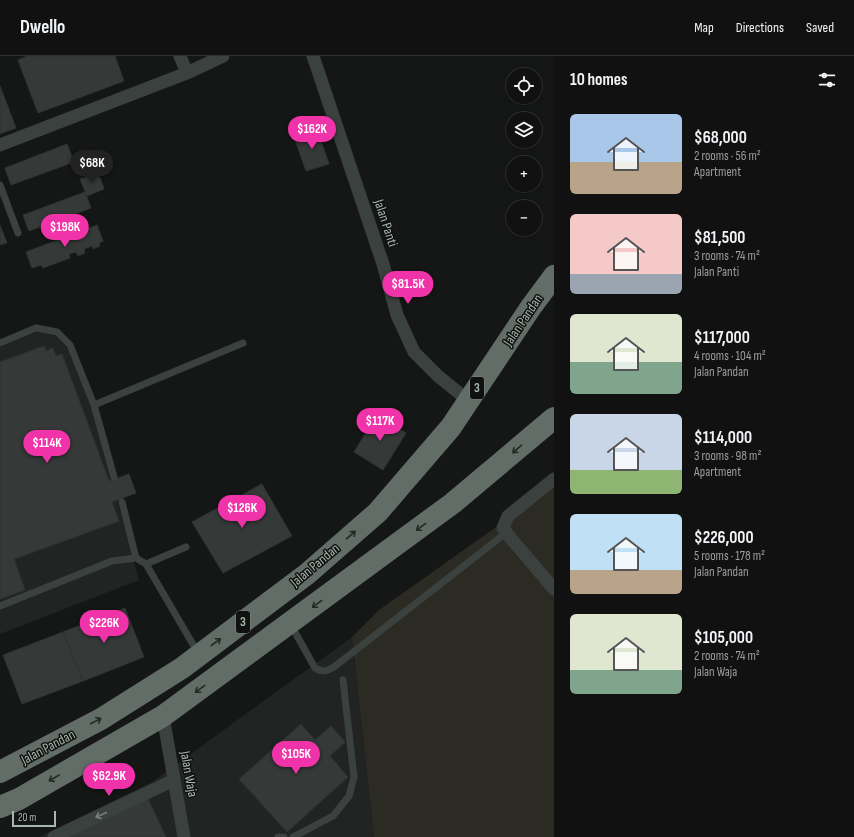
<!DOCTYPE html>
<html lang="en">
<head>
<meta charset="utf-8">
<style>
  body { margin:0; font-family:"Sofia Sans Condensed",sans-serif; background:#1e1f1e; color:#f1f3f6; height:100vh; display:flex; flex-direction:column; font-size:15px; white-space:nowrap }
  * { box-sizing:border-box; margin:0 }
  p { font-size:13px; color:#9c9d9f }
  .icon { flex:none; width:22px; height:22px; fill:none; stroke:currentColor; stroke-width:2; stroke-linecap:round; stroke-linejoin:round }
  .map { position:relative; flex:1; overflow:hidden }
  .panel { display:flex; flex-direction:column; background:#101110; width:300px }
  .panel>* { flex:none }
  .buttons { position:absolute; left:506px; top:12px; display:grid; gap:8px }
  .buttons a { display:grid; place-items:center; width:36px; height:36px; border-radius:50%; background:#101110; box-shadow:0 2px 6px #0003,0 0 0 1px #303130; font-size:20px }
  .scale { position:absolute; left:12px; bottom:10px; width:44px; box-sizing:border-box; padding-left:4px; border:2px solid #a7b7ad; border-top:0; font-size:11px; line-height:14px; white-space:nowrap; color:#a7b7ad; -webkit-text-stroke:3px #101211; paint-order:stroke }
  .price { position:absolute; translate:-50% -34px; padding:0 9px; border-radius:14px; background:#f033a8; color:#fff; font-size:13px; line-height:26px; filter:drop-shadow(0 1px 2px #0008) }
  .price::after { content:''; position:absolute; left:50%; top:24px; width:12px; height:9px; margin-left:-6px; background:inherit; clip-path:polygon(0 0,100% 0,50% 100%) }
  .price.selected { background:#222; color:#fff }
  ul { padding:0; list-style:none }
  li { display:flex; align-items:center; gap:12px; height:100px; padding:0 16px }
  li span { display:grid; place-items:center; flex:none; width:112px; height:80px; border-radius:6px; color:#555 }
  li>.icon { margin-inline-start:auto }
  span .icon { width:48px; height:48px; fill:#fffc; stroke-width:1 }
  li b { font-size:17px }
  h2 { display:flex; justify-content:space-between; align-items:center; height:48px; padding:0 16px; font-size:17px }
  header { display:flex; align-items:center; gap:24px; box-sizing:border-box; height:56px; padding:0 20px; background:#101110; border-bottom:1px solid #303130 }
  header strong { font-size:19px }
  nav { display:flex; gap:22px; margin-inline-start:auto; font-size:14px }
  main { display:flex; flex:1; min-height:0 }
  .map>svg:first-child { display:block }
  .built { fill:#212423 }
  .green { fill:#2b2b23 }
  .building { fill:#353937; stroke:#2f3332 }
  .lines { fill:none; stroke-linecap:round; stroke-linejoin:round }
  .lane { stroke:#3b413e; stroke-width:7 }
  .street { stroke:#3b413e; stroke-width:13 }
  .highway { stroke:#626d67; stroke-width:22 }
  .oneway { stroke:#242926 }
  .oneway2 { stroke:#76827b }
  .labels { text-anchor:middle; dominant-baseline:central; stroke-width:3; stroke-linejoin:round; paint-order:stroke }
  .shield { fill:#101211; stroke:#7a867e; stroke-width:1 }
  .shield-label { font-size:13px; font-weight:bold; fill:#a7b7ad }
  .street-label { font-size:14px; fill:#a7b7ad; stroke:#101211 }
</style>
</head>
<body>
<header>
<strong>Dwello</strong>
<nav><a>Map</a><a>Directions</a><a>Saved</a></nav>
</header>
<main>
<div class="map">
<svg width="554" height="781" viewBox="0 0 554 781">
  <rect width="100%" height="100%" fill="#151716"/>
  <path class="built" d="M37,276L55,280L67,292L92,351L139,524L0,578V291Z
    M352,581L374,781H39L152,726Z"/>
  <path class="green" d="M554,430V781H374L352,581L379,554Z"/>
  <path class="building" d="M27,0H115L124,25L38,57L18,4Z
    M0,30L16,72L0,78Z
    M317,73L329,108L306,115L294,81Z
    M67,88L74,106L11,129L5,112Z
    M98,116L104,133L87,140L80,123Z
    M85,136L91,152L29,175L23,159Z
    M0,169L7,187L0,189Z
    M97,169L103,185L99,187L100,190L93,193L92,190L84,193L85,197L78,200L76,196L69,198L70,202L43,212L41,209L32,212L26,196Z
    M44,290L46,295L53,292L56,300L62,298L109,425L129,418L136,437L112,446L119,465L14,503L25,534L0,543V306Z
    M377,359L406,377L383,414L354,396Z
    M262,428L292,480L223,517L192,466Z
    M125,552L144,601L83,625L63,576Z
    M63,576L83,625L22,648L3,599Z
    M301,668L315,684L331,670L345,686L330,700L348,721L287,776L239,723Z
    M148,743L166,781H64Z"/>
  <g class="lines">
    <path class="lane" d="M0,129L18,177
      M0,287L36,272L57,276L70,289L94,349L114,421
      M94,349L243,287
      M122,446L136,502
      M146,508L186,491
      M0,550L112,505L136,502L146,508L198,597
      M291,569L315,612C323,617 327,615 334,611L506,477
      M278,781H284
      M293,781L333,760L349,740L354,721L343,624"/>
    <path class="street" d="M180,0L187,17
      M313,0L383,208L397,259L414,296L438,320L469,345
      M0,89L187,17L223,0
      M554,423L508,460L503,472L508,479L554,533
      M163,660L184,781
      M54,781L174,724"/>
    <path class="highway" d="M0,716L101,663L182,612L307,518L378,456L451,371L531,251L554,220
      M0,751L19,743L163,660L453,447L554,362"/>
  </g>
  <defs><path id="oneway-shaft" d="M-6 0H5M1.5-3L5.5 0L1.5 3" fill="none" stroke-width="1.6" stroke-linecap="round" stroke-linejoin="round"/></defs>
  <g class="oneway">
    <use href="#oneway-shaft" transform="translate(517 393) rotate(139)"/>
    <use href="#oneway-shaft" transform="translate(421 471) rotate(144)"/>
    <use href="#oneway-shaft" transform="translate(351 479) rotate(-41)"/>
    <use href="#oneway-shaft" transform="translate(317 548) rotate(144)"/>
    <use href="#oneway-shaft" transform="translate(216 586) rotate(-37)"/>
    <use href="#oneway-shaft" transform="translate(200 633) rotate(144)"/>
    <use href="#oneway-shaft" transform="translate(96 665) rotate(-28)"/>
    <use href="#oneway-shaft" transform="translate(54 722) rotate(150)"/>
  </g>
  <use class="oneway2" href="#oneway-shaft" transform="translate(101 759) rotate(155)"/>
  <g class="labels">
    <g class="shield">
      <rect x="470" y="321" width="14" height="22" rx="3"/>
      <rect x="236" y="555" width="14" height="22" rx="3"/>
    </g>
    <g class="shield-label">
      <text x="477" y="332">3</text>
      <text x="243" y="566">3</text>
    </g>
    <g class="street-label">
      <text transform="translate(386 167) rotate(72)">Jalan Panti</text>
      <text transform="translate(523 264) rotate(-56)">Jalan Pandan</text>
      <text transform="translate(315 509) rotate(-40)">Jalan Pandan</text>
      <text transform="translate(48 691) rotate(-28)">Jalan Pandan</text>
      <text transform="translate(189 718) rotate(80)">Jalan Waja</text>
    </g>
  </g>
</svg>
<div class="buttons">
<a><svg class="icon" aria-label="locate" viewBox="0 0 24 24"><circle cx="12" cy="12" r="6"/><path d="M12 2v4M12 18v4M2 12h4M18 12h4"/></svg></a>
<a><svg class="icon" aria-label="layers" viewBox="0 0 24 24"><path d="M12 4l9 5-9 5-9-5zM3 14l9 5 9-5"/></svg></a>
<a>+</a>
<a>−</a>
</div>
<div class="scale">20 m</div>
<b class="price" style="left:312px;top:94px">$162K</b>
<b class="price selected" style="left:92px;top:128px">$68K</b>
<b class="price" style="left:65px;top:192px">$198K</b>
<b class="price" style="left:408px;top:249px">$81.5K</b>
<b class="price" style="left:380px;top:386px">$117K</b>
<b class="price" style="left:47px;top:408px">$114K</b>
<b class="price" style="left:242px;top:473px">$126K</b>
<b class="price" style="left:104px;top:588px">$226K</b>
<b class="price" style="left:296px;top:719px">$105K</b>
<b class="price" style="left:109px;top:741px">$62.9K</b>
</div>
<section class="panel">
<h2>10 homes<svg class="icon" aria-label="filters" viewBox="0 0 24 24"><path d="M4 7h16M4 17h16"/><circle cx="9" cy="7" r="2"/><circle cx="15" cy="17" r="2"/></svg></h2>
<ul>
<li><span style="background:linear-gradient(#a9c7e8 60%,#b9a48a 0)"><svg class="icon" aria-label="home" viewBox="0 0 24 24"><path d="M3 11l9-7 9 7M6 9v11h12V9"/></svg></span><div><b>$68,000</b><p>2 rooms · 56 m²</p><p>Apartment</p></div></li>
<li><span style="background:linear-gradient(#f6c9c9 75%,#9aa5b1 0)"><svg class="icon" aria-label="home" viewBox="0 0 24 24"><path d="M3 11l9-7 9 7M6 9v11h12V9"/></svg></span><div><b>$81,500</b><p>3 rooms · 74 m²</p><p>Jalan Panti</p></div></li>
<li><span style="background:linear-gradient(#dfe7d0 60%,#7fa58c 0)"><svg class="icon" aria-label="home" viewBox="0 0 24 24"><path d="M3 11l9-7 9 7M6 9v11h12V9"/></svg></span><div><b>$117,000</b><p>4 rooms · 104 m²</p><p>Jalan Pandan</p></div></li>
<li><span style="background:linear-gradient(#c9d6e8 70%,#8fb573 0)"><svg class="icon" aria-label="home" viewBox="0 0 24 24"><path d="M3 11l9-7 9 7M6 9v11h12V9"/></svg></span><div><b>$114,000</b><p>3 rooms · 98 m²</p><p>Apartment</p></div></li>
<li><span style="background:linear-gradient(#bfe0f5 70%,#b9a48a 0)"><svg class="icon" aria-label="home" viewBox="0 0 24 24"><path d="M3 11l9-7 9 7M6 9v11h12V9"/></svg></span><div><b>$226,000</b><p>5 rooms · 178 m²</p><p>Jalan Pandan</p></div></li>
<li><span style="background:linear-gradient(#dfe7d0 70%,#7fa58c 0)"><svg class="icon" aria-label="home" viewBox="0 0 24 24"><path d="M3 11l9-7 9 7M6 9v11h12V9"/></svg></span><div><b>$105,000</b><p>2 rooms · 74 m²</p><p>Jalan Waja</p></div></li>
</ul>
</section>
</main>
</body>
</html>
